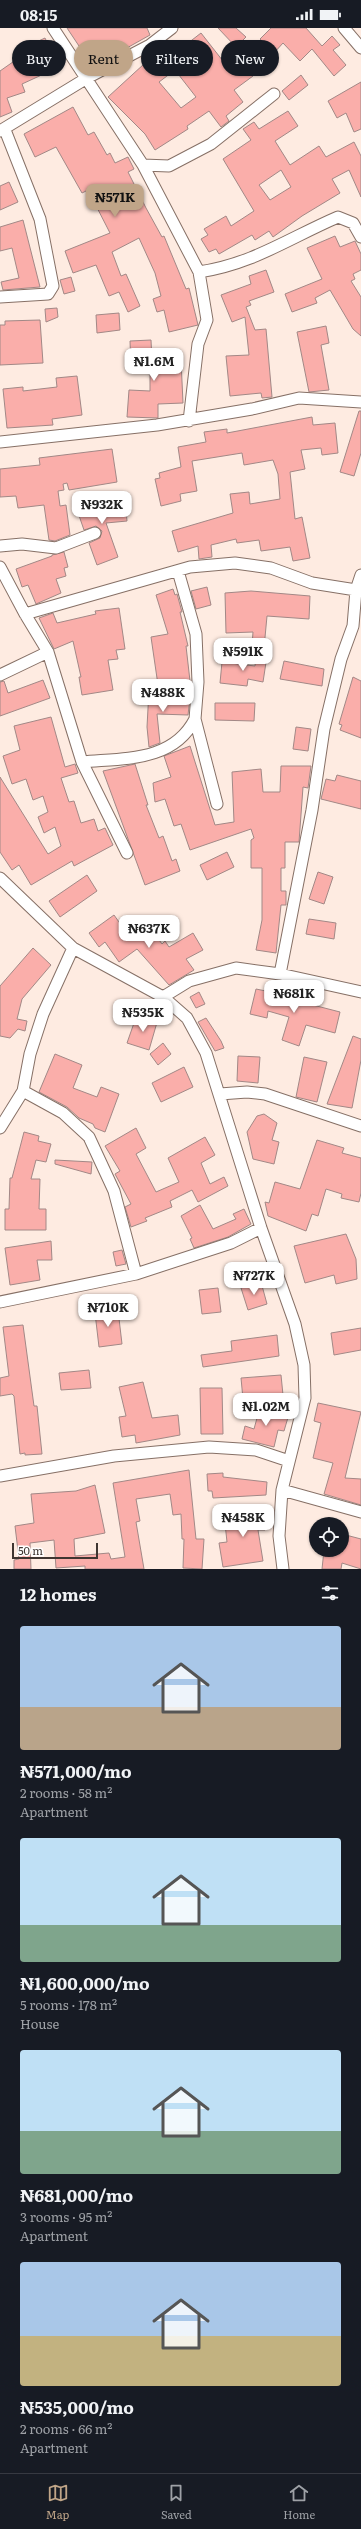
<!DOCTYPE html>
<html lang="en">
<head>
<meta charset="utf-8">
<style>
  body { margin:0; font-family:Literata,serif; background:#242831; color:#f1f3f6; height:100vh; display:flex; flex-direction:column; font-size:15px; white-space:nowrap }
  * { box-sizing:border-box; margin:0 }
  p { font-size:13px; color:#9ea1a6 }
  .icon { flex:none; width:22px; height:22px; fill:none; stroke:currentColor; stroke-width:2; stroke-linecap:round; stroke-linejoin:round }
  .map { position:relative; height:1541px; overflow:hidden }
  .drawer { display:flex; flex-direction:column; background:#171b24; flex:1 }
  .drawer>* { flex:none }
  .top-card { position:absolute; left:12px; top:12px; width:337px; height:36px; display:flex; gap:8px }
  .buttons { position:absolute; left:309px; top:1489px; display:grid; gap:8px }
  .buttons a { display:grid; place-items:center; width:40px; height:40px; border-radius:50%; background:#171b24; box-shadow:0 1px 3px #0004; font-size:20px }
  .scale { position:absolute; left:12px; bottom:10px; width:86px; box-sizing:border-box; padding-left:4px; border:2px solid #3f3531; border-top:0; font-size:11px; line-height:14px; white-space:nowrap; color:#3f3531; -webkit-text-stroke:3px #fff; paint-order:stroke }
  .price { position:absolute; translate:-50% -34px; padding:0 9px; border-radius:8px; background:#fff; color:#222; font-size:13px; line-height:26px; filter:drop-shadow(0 1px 2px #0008) }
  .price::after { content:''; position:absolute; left:50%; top:24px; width:12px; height:9px; margin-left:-6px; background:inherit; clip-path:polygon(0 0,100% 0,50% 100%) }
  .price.active { background:#c0a588; color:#111 }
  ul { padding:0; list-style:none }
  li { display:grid; align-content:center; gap:8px; height:212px; padding:0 20px }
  li span { display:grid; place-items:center; height:124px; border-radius:4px; color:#555 }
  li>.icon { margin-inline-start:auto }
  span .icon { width:72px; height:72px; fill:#fffc; stroke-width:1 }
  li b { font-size:17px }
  h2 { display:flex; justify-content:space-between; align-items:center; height:48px; padding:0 20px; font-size:17px }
  .chip { padding:0 14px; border-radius:18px; background:#171b24; box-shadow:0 1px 3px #0004; font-size:14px; line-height:36px }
  .chip.active { background:#c0a588; color:#111 }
  .status { display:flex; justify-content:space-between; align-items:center; height:28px; padding:0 20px; background:#171b24; direction:ltr }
  .status svg { height:11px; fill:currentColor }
  .tabs { display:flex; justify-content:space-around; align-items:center; height:56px; border-top:1px solid #363941; background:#171b24; font-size:11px; color:#9ea1a6 }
  .tabs a { display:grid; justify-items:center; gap:2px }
  .tabs .active { color:#c0a588 }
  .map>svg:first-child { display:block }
  .building { fill:#faaeaa; stroke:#a28886; fill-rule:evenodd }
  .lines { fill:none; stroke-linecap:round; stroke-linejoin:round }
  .street-casing { stroke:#867066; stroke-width:13 }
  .street { stroke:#fff; stroke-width:11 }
</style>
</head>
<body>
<div class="status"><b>08:15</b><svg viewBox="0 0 49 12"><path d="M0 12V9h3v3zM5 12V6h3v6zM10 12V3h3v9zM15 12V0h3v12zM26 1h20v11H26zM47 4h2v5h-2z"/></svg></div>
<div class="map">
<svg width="361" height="1541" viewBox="0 0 361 1541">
  <rect width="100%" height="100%" fill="#feebe1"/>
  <path class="building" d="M67,0H147L150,7L93,39Z
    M218,0H236L246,9L236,19Z
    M271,0H306L322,18L332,8L340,17L333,22L346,37L334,48L312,21L300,33L283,15L274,25L260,11Z
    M201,5L230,42L243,33L253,48L234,62L243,74L226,88L229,93L221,99L209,83L187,98L188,101L155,122L145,106L108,69L144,36L147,40L161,28L165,33ZM175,42L196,69L181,80L159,54Z
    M45,10L59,39L22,56L25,64L7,70L12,84L0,89V43L20,29L17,23Z
    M301,47L308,57L289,72L282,63Z
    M361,54V101L354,104L346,85L337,90L328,73Z
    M73,79L88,107L94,104L107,127L110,125L115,135L128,129L134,141L128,144L146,180L162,209L164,208L186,261L189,260L198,297L169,304L164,282L157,284L153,271L161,268L155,245L139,210L112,224L121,248L126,246L140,278L128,284L119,264L109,268L96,237L73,245L65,223L110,205L88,162L82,165L56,119L35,129L24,106Z
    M288,83L298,98L275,113L290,137L319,118L326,129L354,114L361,128V169L349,142L332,151L340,165L302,188L273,209L269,203L255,212L252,207L219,226L216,221L209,224L201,211L208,207L204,201L226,188L231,198L254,183L223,131L251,112L243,101L254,94L259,101ZM281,142L291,159L270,172L259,157Z
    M9,154L18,174L0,182V158Z
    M23,192L40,259L3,262L1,254L19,250L12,220L0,223V199Z
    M335,208L340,219L355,213L361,226V242L353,246L355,251L351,253L361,269V308L353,301L330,262L315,270L317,275L292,284L285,266L322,251L307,220Z
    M266,242L274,264L249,273L251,277L246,279L255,302L266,301L272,369L262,370L261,365L230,368L226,328L249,327L245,289L232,294L221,267L251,256L249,248Z
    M71,249L75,263L64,266L60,252Z
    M57,280L58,289L46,294L45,281Z
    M119,285L120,302L97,305L96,287Z
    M40,292L43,335L0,337V297H5V293Z
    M326,298L329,315L321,317L329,362L309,364L297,304Z
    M151,312L152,333L181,332L183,375L158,376V390L127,389L129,362L150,363V339L131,340L130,313Z
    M77,348L82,387L52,391L53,397L7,400L3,361L23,359V363L57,359L56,350Z
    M359,383H361V425L354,448L340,444Z
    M312,389L313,397L335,395L338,425L322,427L321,420L301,422L305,441L290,444L295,491L302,489L310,530L293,533L290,519L261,523L259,512L237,515L236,511L211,517L212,529L199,531L198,518L178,524L172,503L233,485L230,466L249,464L250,476L280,471L278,446L273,432L244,437L242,425L192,433L197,463L180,466L181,473L161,478L155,451L160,450L159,445L181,439L178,419L206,414L204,404L227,401V405Z
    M112,421L117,454L69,462L67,455L63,456L64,462L58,463L60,478L66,477L70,507L55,513L49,512L44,477L18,480L16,468L0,469V441L40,437L39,430Z
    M125,471L127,493L106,495L118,529L97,537L89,515L100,510L102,503L96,498L84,502L75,476Z
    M64,524L68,539L64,540L66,548L56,551L61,565L36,576L28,557L22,559L16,541L52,528V527Z
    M207,559L211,577L196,581L191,563Z
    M173,561L175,567L177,566L182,584H180L188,618H186L190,653L158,657L151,609L168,606L156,567Z
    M251,563L310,568L309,591L267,588L264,620L252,618L253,604L226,605L225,565Z
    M119,580L125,621L116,622L118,631L108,632L113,662L82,667L79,649H81L73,613L54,621L39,590L53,585L57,595L96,586L95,583Z
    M256,626L267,628L263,654L248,651L247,658L220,655L222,634L255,638Z
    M284,633L324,641L322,658L280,651Z
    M353,649L361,653V710L340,702L342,697L339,696Z
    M43,652L50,670L0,688V654L4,653L8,665Z
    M149,662H154V669L190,670L188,687L157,686L160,715L149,719L147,699Z
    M215,675H255L254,693L215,692Z
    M51,689L65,739L75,736L78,745L61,750L69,774L74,773L81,795L94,791L98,803L105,800L113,817L74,838L72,833L31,857L19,837L12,842L0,824V749L48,826L61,818L55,799L44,805L38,789L48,784L43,768L33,772L26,751L12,756L3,728L20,722L14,698Z
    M296,699L311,701L308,723L293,721Z
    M190,718L215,797L234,794L232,744L261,741L263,764H280L281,738H311L308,760L303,759L299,814H285V840H281V863H286V877H281L276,925L256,922L262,892V840H251V812L254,810L251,801L190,822L181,796L174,798L165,771L155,774L153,755L171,749L164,728Z
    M135,736L148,777H146L159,810L163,808L172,833L176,831L180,843L145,857L103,743Z
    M337,747L361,753V781L321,771L326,751L335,753Z
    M227,824L234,839L207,852L200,837Z
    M318,844L333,849L324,876L309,871Z
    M87,847L97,863L60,889L49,873Z
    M114,887L131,911L149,898L162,916L165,913L169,919L193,905L203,922L186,931L194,942L169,957L137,921L119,934L105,914L99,919L89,905Z
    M309,891L336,895L334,911L306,906Z
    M33,920L51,937L22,971L17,991L27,993L25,1003L18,1001L10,1010L0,1008V958Z
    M256,961L290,968L292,965L305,968L303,973L309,976L340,984L335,1005L306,997L299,1018L282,1012L289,989L268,983L267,990L250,986Z
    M199,964L205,976L196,980L190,969Z
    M149,988L158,991L149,1022L127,1015L134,995Z
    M206,990L221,1013L224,1020L215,1023L198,994Z
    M353,1008L361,1011V1032L352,1080L327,1076Z
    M163,1015L171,1026L158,1037L150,1026Z
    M55,1026L82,1037L73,1060L97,1069L101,1059L119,1066L105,1104L95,1100L93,1096L79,1090L67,1079L39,1064Z
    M238,1028L260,1029L258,1055L237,1053Z
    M304,1029L327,1034L317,1074L296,1069Z
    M184,1039L193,1059L161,1074L152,1055Z
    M264,1086L277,1095L272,1112L279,1114L274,1136L253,1131L247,1104L257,1088Z
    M136,1100L146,1120L136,1126L156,1164L179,1154L168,1130L205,1109L215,1127L201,1135L210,1156L224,1149L228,1158L198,1174L192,1162L170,1173L172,1179L145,1190L147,1193L131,1199L125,1179L131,1176L115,1146L120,1143L105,1118Z
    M24,1104L39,1108L38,1113L51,1116L46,1134L36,1132L31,1151H40L39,1181H46V1202H5V1181H9L10,1150H12Z
    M317,1112L344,1120L342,1125L361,1130V1165L359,1174L341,1170L342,1166L326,1161L318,1188L312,1186L306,1203L268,1188L265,1174L269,1175L275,1154L300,1161Z
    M55,1132L92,1134L91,1146L55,1136Z
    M200,1177L213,1201L236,1191L233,1186L244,1181L251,1196L228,1209L194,1220L190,1211L192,1210L181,1188Z
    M346,1206L356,1231L357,1251L336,1256L334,1247L305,1255L294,1218Z
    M51,1213L52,1232H37L40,1252L10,1257L5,1220Z
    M122,1222L126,1236L116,1238L113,1224Z
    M261,1254L267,1276L248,1282L241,1260Z
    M218,1260L221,1284L202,1286L199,1262Z
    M118,1282L122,1316L99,1319L95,1285Z
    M23,1297L34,1378H37L42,1426L25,1427V1425L20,1426L14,1368L12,1366L0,1368V1350L9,1348L3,1299Z
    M361,1300V1322L334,1327L331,1305Z
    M277,1307L279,1328L203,1339L201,1327L232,1323L231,1313Z
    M89,1342L91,1360L61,1362L59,1345Z
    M281,1347L283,1367L243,1371L241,1350Z
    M143,1354L152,1390L178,1387L180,1407L136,1415L135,1407L122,1409L119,1389L126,1388L119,1359Z
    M200,1360H222L223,1406H201Z
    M318,1375L361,1384L345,1450L361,1451V1477L324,1466L333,1435L313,1430L321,1395L314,1393Z
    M260,1379L289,1386L284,1403L278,1402L274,1419L242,1411L245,1398L254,1401Z
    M189,1442L196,1511H204L202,1541L183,1540L184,1511H182L181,1486L173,1487L170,1466L136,1471L140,1493L136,1494L144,1541H85V1538L56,1540L54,1512L30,1515L31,1541H14V1532L19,1531L15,1498L34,1495L31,1466L76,1463L95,1457L105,1505L74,1511L75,1528L109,1525L111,1531L125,1529L113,1455Z
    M223,1445V1449L267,1454L266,1467L213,1470L212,1463H208L207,1446Z
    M263,1481L265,1502H258L263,1533L223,1539L219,1515L227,1514L224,1486Z
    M342,1506L361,1511V1541L342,1535L341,1541H322L324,1522H342Z"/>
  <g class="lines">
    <g class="street-casing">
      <path id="street" d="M53,0L143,137L199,244L207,292L198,316L189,393
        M344,0L361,20
        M0,103L87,50L150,17L172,0
        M143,137L169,138L211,116L274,66
        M199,244C253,236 289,210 338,189L353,195L361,209
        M0,269L48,266L53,258L40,191L5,102
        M0,414L157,397L252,381L299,370L361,374
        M0,518L22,516L56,520L95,505
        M0,539L25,586L48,624L82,734L127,825
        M178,543L196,606L198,654L195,691L217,776
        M25,586L190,539L235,535L271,540L312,555L356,562
        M0,647L48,624
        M82,734C124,730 173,734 195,691
        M0,850L73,920L163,969L187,990L206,1025L261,1200L295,1296L304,1337L305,1370L282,1462L279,1508L283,1541
        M280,946L312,782L324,701L341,631L353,598L356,562L361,547
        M163,969L189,953L236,940L280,946L361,964
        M23,1063L63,1085L89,1109L114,1163L136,1246
        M220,1066L247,1064L265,1066L361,1098
        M0,1100L23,1063L30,1026L43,986L73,920
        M0,1274L136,1246L231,1215L261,1200
        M0,1448L114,1428L209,1419L256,1422L289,1433
        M282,1462L361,1484"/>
    </g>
    <use href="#street" class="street"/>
  </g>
</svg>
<div class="buttons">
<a><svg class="icon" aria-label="locate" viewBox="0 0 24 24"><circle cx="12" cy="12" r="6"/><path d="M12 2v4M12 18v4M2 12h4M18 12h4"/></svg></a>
</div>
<div class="scale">50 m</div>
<b class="price active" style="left:115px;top:190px">₦571K</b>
<b class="price" style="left:154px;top:354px">₦1.6M</b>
<b class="price" style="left:102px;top:497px">₦932K</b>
<b class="price" style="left:243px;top:644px">₦591K</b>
<b class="price" style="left:163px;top:685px">₦488K</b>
<b class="price" style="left:149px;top:921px">₦637K</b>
<b class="price" style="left:294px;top:986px">₦681K</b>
<b class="price" style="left:143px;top:1005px">₦535K</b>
<b class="price" style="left:254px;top:1268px">₦727K</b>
<b class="price" style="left:108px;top:1300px">₦710K</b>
<b class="price" style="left:266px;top:1399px">₦1.02M</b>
<b class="price" style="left:243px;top:1510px">₦458K</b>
<div class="top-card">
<a class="chip">Buy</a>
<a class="chip active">Rent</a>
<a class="chip">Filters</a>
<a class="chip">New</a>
</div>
</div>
<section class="drawer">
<h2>12 homes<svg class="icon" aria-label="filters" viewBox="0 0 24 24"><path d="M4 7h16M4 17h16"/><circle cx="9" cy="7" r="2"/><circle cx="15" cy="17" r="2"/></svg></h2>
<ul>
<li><span style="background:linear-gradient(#a9c7e8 65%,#b9a48a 0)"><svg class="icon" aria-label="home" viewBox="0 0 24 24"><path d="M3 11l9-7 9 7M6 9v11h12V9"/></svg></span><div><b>₦571,000/mo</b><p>2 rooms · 58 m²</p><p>Apartment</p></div></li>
<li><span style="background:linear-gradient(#bfe0f5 70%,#7fa58c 0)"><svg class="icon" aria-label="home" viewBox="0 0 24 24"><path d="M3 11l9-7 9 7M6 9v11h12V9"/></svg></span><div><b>₦1,600,000/mo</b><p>5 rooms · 178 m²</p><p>House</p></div></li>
<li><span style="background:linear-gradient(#bfe0f5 65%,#7fa58c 0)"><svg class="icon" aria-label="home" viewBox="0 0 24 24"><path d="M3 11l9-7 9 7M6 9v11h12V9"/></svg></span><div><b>₦681,000/mo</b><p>3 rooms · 95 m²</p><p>Apartment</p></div></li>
<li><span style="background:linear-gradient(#a9c7e8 60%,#c2b280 0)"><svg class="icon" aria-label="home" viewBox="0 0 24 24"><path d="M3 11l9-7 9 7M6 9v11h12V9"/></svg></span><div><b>₦535,000/mo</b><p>2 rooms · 66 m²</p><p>Apartment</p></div></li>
</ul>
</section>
<nav class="tabs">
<a class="active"><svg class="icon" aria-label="map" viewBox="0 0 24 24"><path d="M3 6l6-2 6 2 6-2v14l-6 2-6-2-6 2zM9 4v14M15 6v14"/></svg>Map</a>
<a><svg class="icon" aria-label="saved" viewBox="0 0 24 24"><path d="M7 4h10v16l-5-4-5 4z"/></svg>Saved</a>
<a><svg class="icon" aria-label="home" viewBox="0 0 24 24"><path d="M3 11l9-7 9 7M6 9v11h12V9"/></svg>Home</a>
</nav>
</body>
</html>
